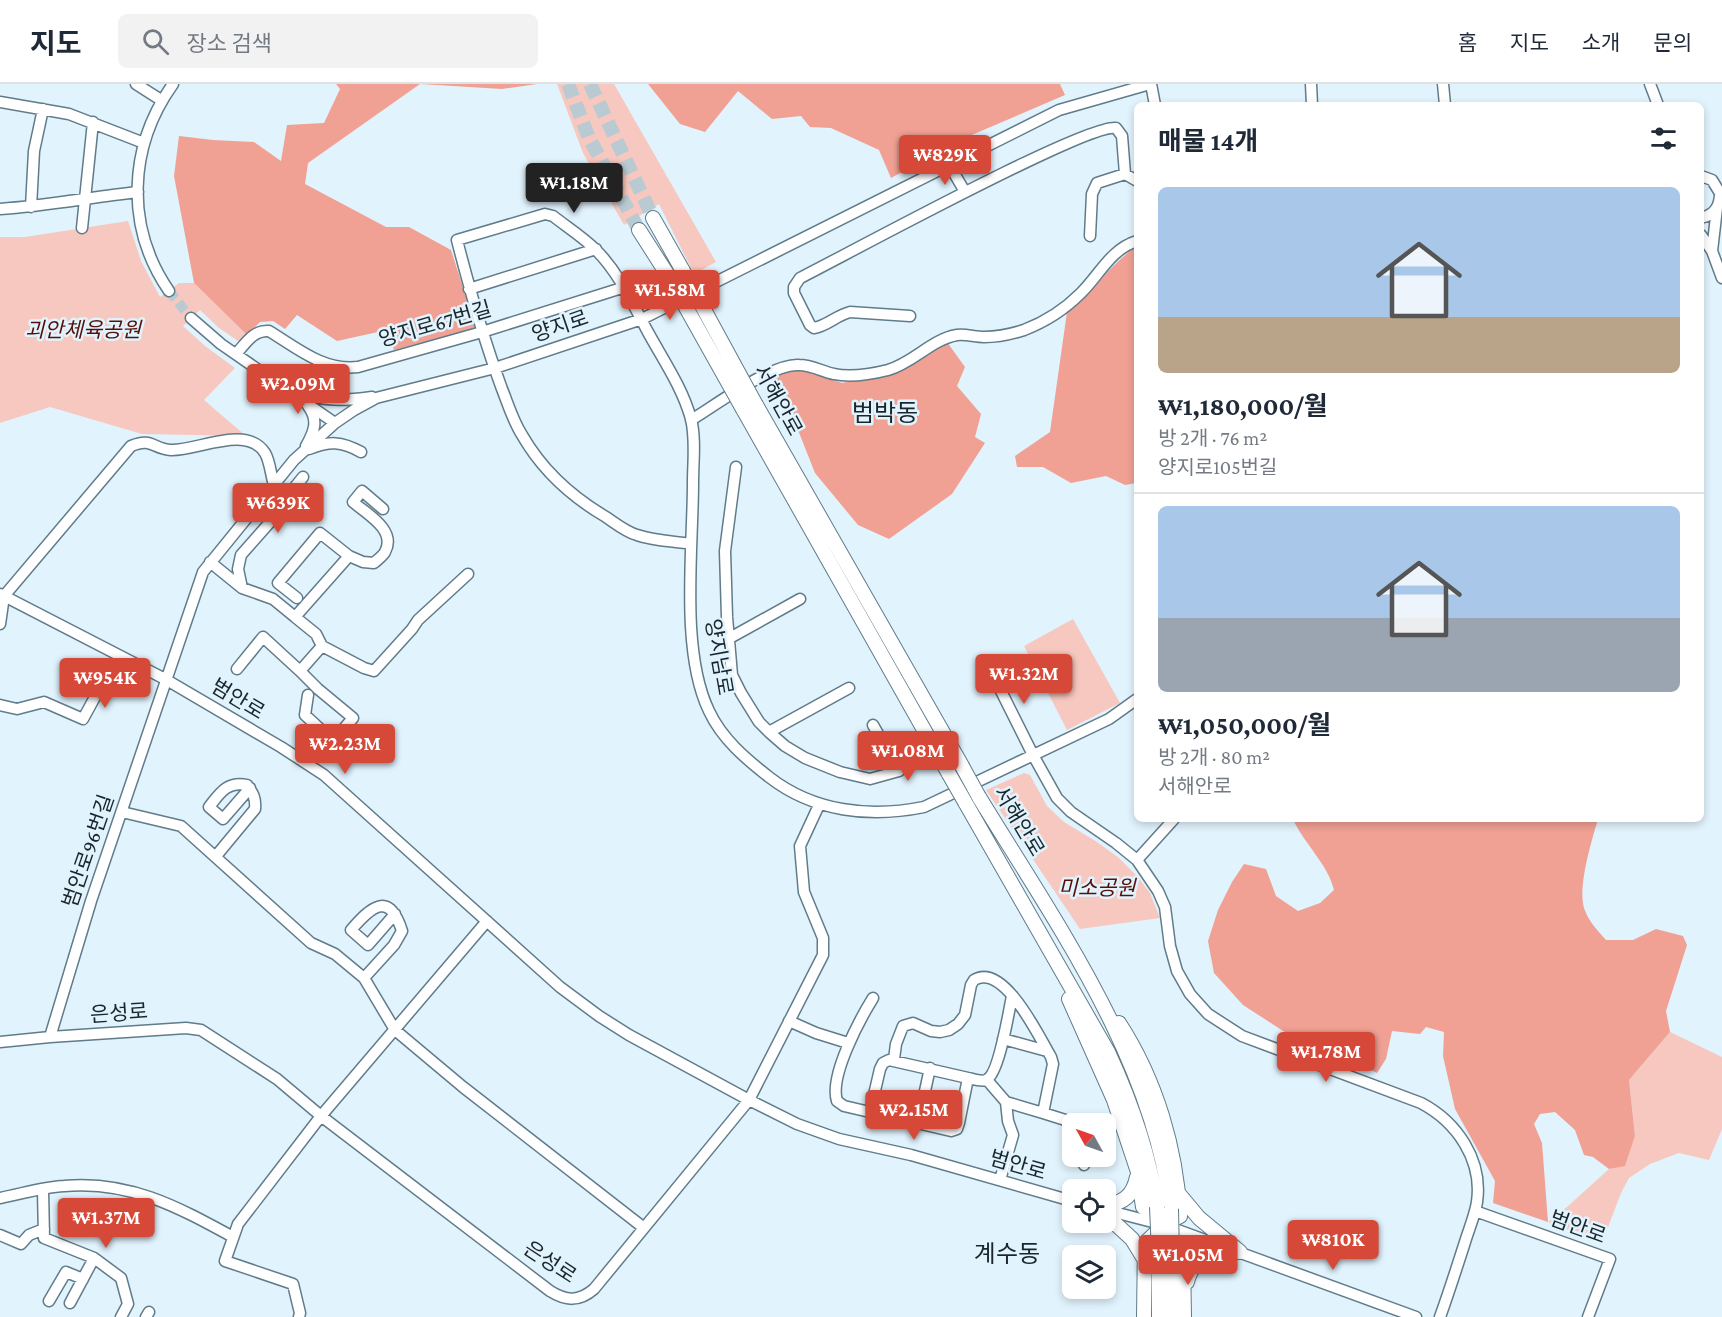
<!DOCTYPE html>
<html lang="ko">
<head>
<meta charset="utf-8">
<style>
  body { margin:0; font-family:"Crimson Pro","Noto Sans KR",serif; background:#f2f2f3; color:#1f2937; height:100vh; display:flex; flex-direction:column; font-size:22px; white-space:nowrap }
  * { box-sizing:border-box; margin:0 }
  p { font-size:20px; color:#747a83 }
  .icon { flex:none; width:33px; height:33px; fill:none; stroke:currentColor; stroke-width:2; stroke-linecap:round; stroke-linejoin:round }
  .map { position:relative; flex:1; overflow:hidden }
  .side { position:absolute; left:1134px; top:18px; width:570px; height:720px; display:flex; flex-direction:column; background:#fff; border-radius:9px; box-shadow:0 3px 9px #0003 }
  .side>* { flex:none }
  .needle { width:39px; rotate:310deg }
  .controls { position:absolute; left:1062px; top:1029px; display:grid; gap:12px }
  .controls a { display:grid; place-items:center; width:54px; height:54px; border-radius:9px; background:#fff; box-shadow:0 3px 9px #0003; font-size:30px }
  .price { position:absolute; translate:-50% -51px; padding:0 14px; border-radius:6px; background:#d64938; color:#fff; font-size:20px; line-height:39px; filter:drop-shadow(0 2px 3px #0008) }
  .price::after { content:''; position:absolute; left:50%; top:36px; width:18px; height:14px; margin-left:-9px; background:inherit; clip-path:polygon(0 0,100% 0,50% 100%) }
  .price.selected { background:#222; color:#fff }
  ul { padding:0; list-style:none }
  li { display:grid; align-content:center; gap:12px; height:318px; padding:0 24px }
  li+li { border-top:2px solid #e0e1e3 }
  li span { display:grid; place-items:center; height:186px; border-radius:9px; color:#555 }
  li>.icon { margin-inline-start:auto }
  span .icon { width:108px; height:108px; fill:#fffc; stroke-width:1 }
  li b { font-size:26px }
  h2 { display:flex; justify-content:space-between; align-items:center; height:72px; padding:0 24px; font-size:26px }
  header { display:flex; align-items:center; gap:36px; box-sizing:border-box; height:84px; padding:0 30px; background:#fff; border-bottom:2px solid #e0e1e3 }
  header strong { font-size:28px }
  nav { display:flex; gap:33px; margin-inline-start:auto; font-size:21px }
  .search { width:420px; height:54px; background:#f2f2f3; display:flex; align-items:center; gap:15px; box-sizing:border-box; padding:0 21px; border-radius:9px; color:#747a83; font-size:22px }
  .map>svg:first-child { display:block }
  .green { fill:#f7c8bf }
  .forest { fill:#f0a193 }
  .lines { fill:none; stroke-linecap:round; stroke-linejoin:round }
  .minor-tunnel { stroke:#b9cad3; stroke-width:10; stroke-dasharray:10 5; stroke-linecap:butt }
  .major-tunnel { stroke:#b9cad3; stroke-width:14; stroke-dasharray:14 7; stroke-linecap:butt }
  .minor-casing { stroke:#607b8a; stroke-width:13 }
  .major-casing { stroke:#607b8a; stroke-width:16 }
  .minor { stroke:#fff; stroke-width:10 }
  .major { stroke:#fff; stroke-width:14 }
  .major-bridge-casing { stroke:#607b8a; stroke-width:16; stroke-linecap:butt }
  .major-bridge { stroke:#fff; stroke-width:14 }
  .labels { text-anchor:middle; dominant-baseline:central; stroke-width:5; stroke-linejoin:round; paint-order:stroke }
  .street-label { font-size:21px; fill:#1a262c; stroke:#e1f3fd }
  .park-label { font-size:21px; font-style:italic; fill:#551109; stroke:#e1f3fd }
  .quarter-label { font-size:24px; fill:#1a262c; stroke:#e1f3fd }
</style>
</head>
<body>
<header>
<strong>지도</strong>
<div class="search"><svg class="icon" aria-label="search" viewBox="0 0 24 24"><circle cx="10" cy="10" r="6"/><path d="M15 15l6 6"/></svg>장소 검색</div>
<nav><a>홈</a><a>지도</a><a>소개</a><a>문의</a></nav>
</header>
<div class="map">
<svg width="1722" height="1233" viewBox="0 0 1722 1233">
  <rect width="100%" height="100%" fill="#e1f3fd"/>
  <path class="green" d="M557,0H614L716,178L694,190L659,120L624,141L583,69Z
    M128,137L141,177L160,213L179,199H194L247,251L238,257L219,244L200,226L183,242L205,262L235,284L204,316L246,352L142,350L50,323L0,339V153H25Z
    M1073,535L1120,619L1067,646L1024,562Z
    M1024,689L1030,691L1047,722L1064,738L1097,758L1119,774L1137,792L1150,809L1160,834L1080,845L986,706Z
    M1670,948L1722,973V1045L1709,1076L1679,1069L1650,1080L1629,1094L1621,1109L1602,1159L1548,1138L1567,1123L1609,1085L1625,1081L1635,1052L1629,996Z"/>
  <path class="forest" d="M336,0H537L502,5L420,0L308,79L305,100L386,143H409L451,166L476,244L394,266L387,246L337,257L297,231L285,245L273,237L260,238L247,251L194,199L174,92L179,52L213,56L254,58L281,77L287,41L324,39L340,5Z
    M648,0H1060L1065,11L967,53L891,94L879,66L831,44L810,43L801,32L772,35L738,7L705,48L680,40Z
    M1137,162V399L1125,401L1106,392L1071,399L1043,383H1017L1015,372L1050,348L1067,228C1093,208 1109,181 1137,162Z
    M947,258L965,283L957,302L981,330L975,353L985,359L952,410L889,455L858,441L815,389L794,336L773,294L787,287L800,286L821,291L842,299L891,288Z
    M1293,735H1598C1592,756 1575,809 1586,829C1590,839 1599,848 1606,856H1633L1656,845L1683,852L1687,861L1666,927L1670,948L1629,996L1635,1052L1625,1082L1609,1085L1593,1073L1584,1071L1575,1046L1555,1028L1540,1030L1534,1040L1542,1059L1548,1138L1493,1119L1495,1097L1455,1025L1443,972L1444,948L1426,943L1420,950L1392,947L1386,975L1377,989L1326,966L1308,963L1243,921L1214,889L1208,857L1218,826L1232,798L1244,780L1266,785L1276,812L1298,827L1320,819L1334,806C1328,780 1304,760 1293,735Z"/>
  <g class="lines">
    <path class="minor-tunnel" d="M169,207L191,234"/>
    <path class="major-tunnel" d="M568,0L589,54L639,146
      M590,0L653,134"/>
    <g class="minor-casing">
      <path id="minor" d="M136,0L161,16
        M1151,0L1155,21
        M1311,0L1312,21
        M1443,0L1445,21
        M1650,0L1658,21
        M0,18L69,30L144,59
        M950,82L965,108
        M1701,92L1712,96L1720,109C1720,123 1714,131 1701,134
        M31,123L34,67L43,25
        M0,125C46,122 92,113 138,108
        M82,144L93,38
        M1701,151L1712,167L1722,194
        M1090,152L1092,110L1097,99L1125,90L1137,97
        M1712,167L1717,124
        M469,205L596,165
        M169,207C125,143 128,63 173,0
        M910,232L850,228C837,231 827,242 814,244L810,241L794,209V203L800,194C842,173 1089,38 1116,44L1122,52L1125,90
        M191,234L221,260L335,339
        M236,270C246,259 253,246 269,247C297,264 323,287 358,283L482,248L625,203
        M296,307C322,318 344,317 372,313
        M691,336C716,321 772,279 799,281C812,281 823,288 834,290C851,294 872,290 888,286C913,279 932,255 957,251C966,250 975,253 984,253C997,253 1012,250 1024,246C1045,238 1066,224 1081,209C1100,190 1111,165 1137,157
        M306,362C314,348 319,336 308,322
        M309,365C330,357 341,357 361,368
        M736,383L725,467L727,533L732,591L741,609L759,638L769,648L785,662L805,674L840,688L870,695L899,687L873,641
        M691,460C674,457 654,457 637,451C626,448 615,439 606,433C572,413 542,386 522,351C513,337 508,320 502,305C484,256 470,207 457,156L545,130L553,132C567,143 583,153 596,166C620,190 633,221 649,250C664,277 683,305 691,335C696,355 693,378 693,398C693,465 680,567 709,627C722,655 746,675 769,693C814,728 870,734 924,723L1109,635L1137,615
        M349,472L363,478L374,479C377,476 383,472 385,468C397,446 367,430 353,418L362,407L383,425
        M210,478L242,504L273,515L295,533L349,472L320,449L278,499L297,514
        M242,504L238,485L241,471L287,419L290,409L303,393
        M0,510L165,595L281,663L324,691L560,903L599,932L629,951L749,1016L797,1040L839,1055L911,1071L1072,1117
        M295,533L316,550L322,562L364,584L374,587L412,545L418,536L468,490
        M0,540L4,512L131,362C152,353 153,365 171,366C197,367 247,340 265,369C270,377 271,392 274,401
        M728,555L800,515
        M989,583L1033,671L1057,714L1071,728L1116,759L1137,776L1158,807L1165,823L1170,862L1177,887L1190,910L1208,930L1242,952L1421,1019C1457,1038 1483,1076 1477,1118C1475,1131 1469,1145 1465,1158C1457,1183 1449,1208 1440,1233
        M237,585L263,553L300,587L322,562
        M300,587L318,605L353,634L333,657L305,631L308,611
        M0,621L17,625L44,618L83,635L101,602
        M769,648L849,604
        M122,728L181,742L311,859L335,870L364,894L395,946L463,1003L644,1144
        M216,772L255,725C256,714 253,709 247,701C227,697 220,709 209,723L223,735L250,704
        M1137,776L1174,735
        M364,894L394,861L402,847C389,806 371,823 351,846L368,861L395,830
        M873,914C860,935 829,992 837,1017L844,1022L951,1047L957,1045L959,1039L968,994C973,995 981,998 986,996C999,991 1009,926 1012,912
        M789,937L816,949L848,959
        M50,953L91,817L203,488L294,376L335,339L354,326L376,314L495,284L642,235L1059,26L1150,0
        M1003,955L1047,967
        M0,958L50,953L186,944L201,946L277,995L321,1032L550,1207C566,1217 579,1218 594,1205L749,1016L823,871V854L804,808L800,762L819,721
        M894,975L896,960L903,942L913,939L931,947L940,948L949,946L958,940L965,931L971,901L974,896C1004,878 1039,953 1051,973L1053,980L1043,1029L1078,1040
        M987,996L1006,1018L1008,1037L1013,1051L1000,1096
        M1006,1018L1043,1029
        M870,1028L880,985L883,979L889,976L968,994
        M918,1039L930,984
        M1084,1081L1085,1072
        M43,1106L44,1154L94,1174L121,1194L128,1220L121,1233
        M0,1114C21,1110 43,1103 64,1102C129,1096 178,1123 233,1153
        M1106,1126L1164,1141L1416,1233
        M1475,1127L1610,1175L1588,1233
        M0,1151L21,1160L29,1151L44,1145
        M49,1217L66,1188L83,1195
        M70,1219L94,1174
        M146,1233L149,1228
        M299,1233L300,1229L293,1200L225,1177L238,1140L321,1032L487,837"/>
    </g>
    <g class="major-casing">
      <path id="major" d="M653,134L683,187
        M639,146L669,193
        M756,321L962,682
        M743,325L949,690
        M979,713C1056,839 1153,975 1171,1125
        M965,718L1108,968C1131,1018 1149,1068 1157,1123
        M1069,915L1114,1016L1138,1088L1143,1123L1164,1141L1145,1159L1144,1233
        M1119,939C1156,996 1176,1064 1180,1132L1164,1141L1183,1173L1184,1233
        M1179,1110L1199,1134L1240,1168
        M1106,1122C1124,1118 1133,1112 1137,1093
        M1106,1131L1132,1155L1143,1173
        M1159,1169V1233
        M1172,1172L1173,1233
        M1187,1198C1193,1172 1216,1167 1240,1168"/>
    </g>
    <use href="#minor" class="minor"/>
    <use href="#major" class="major"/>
    <g class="major-bridge-casing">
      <path id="major-bridge" d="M683,187L756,321
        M669,193L743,325
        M962,682L979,713
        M949,690L965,718
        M1157,1123L1159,1169
        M1171,1125L1172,1172"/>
    </g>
    <use href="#major-bridge" class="major-bridge"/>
  </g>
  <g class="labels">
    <g class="street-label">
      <text transform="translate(435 240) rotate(-16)">양지로67번길</text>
      <text transform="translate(560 242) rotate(-19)">양지로</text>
      <text transform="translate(778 316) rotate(61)">서해안로</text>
      <text transform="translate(719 573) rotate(80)">양지남로</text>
      <text transform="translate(238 615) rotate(31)">범안로</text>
      <text transform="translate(1019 737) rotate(59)">서해안로</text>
      <text transform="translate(88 767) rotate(-71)">범안로96번길</text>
      <text transform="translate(119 929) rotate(-4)">은성로</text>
      <text transform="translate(1018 1081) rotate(16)">범안로</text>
      <text transform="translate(1578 1143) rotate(20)">범안로</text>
      <text transform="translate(550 1178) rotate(33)">은성로</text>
    </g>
    <g class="park-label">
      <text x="83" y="246">괴안체육공원</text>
      <text x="1097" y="804">미소공원</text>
    </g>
    <g class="quarter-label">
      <text x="885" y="328">범박동</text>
      <text x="1007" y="1169">계수동</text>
    </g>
  </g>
</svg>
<div class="controls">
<a><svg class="needle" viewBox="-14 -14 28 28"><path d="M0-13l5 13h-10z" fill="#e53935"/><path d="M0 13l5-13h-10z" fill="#747a83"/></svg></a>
<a><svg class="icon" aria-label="locate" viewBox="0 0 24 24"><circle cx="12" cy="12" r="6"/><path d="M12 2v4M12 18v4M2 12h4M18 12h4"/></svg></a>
<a><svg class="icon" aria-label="layers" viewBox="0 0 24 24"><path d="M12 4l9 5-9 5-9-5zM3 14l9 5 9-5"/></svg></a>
</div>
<b class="price" style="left:945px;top:102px">₩829K</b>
<b class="price selected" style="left:574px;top:130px">₩1.18M</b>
<b class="price" style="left:670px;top:237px">₩1.58M</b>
<b class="price" style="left:298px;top:331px">₩2.09M</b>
<b class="price" style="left:278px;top:450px">₩639K</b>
<b class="price" style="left:1024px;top:621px">₩1.32M</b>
<b class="price" style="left:105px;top:625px">₩954K</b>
<b class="price" style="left:345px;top:691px">₩2.23M</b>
<b class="price" style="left:908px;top:698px">₩1.08M</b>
<b class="price" style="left:1326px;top:999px">₩1.78M</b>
<b class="price" style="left:914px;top:1057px">₩2.15M</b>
<b class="price" style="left:106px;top:1165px">₩1.37M</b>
<b class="price" style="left:1333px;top:1187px">₩810K</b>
<b class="price" style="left:1188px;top:1202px">₩1.05M</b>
<section class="side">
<h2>매물 14개<svg class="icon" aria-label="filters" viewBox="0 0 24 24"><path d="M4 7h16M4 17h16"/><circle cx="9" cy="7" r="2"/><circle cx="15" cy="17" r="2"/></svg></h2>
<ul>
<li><span style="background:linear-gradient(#a9c7e8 70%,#b9a48a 0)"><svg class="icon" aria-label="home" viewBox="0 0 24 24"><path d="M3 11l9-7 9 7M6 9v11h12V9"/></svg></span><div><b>₩1,180,000/월</b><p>방 2개 · 76 m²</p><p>양지로105번길</p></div></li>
<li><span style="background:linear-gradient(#a9c7e8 60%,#9aa5b1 0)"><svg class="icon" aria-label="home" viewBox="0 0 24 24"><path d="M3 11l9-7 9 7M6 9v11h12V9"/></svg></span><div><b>₩1,050,000/월</b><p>방 2개 · 80 m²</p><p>서해안로</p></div></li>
</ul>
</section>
</div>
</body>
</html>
